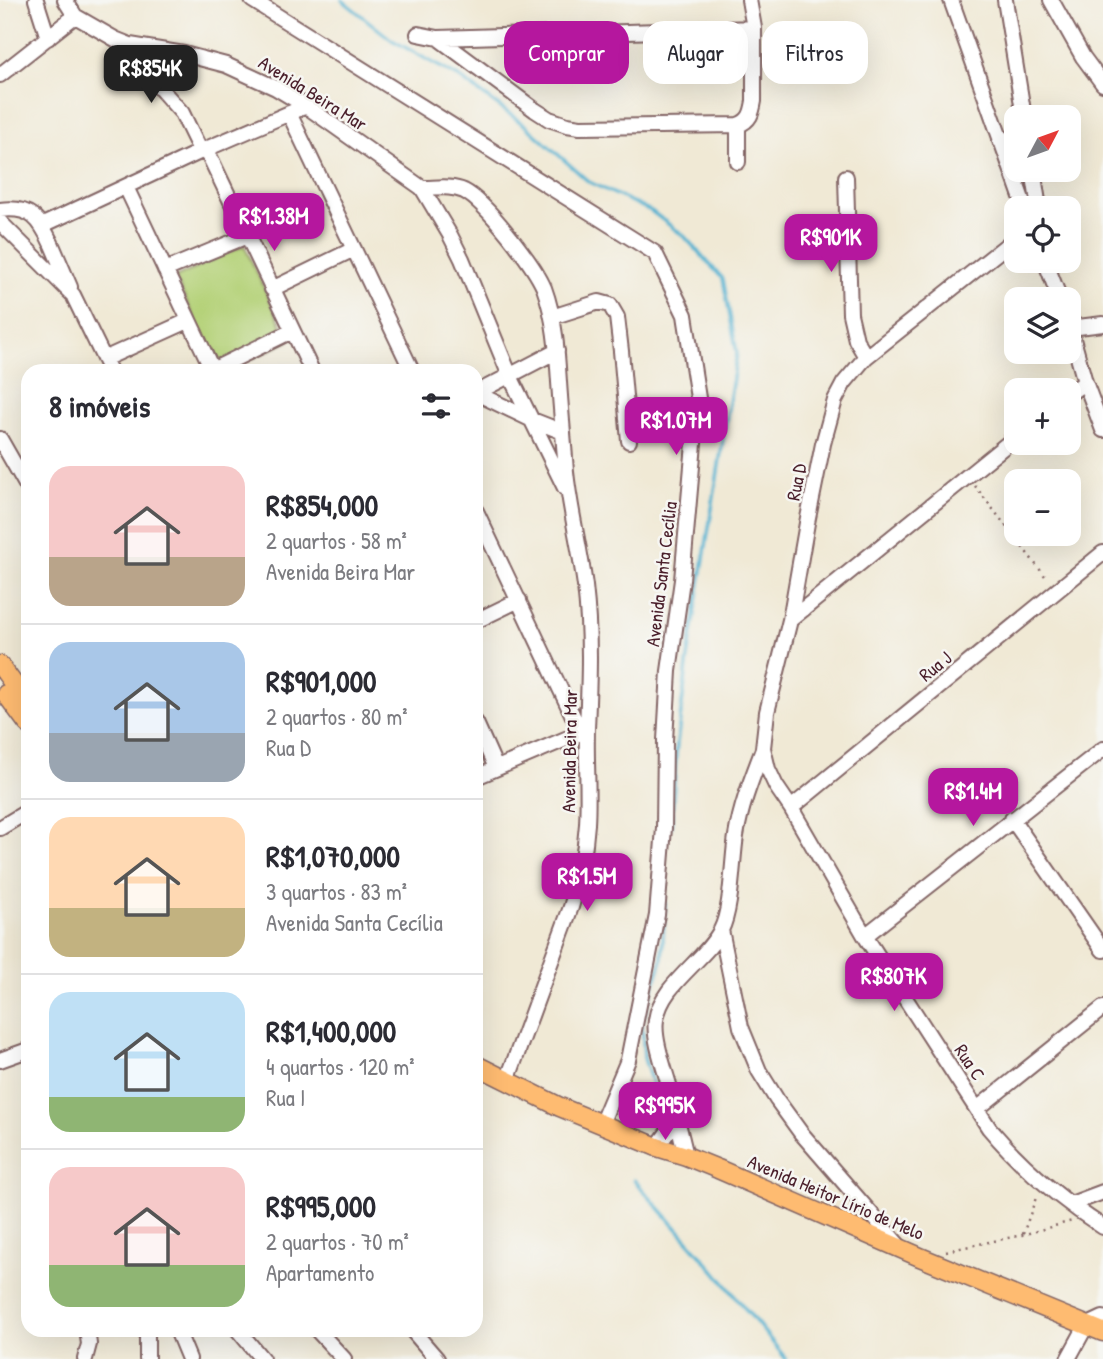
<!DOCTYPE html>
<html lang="pt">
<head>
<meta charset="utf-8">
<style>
  body { margin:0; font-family:"Patrick Hand",sans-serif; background:#f7f7f7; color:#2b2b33; height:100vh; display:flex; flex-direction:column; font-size:26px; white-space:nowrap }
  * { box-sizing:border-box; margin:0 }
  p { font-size:23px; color:#7c7c81 }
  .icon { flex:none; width:38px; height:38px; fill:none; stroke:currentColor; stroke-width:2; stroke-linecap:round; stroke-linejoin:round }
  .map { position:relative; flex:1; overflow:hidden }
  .drawer { position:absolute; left:21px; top:364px; width:462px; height:973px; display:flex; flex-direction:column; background:#fff; border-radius:21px; box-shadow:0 7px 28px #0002 }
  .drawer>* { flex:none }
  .banner { position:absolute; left:504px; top:21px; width:494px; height:63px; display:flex; gap:14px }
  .needle { width:46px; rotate:49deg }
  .buttons { position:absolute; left:1004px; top:105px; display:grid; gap:14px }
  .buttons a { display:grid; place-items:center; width:77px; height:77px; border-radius:14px; background:#fff; box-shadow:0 7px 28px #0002; font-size:35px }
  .price { position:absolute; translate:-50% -60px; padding:0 16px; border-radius:14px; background:#b5179e; color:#fff; font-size:23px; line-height:46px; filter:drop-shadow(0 2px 4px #0008) }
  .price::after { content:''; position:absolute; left:50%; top:42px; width:21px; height:16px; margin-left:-10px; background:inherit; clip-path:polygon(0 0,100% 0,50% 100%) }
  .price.current { background:#222; color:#fff }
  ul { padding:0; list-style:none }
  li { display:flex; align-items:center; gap:21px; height:175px; padding:0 28px }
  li+li { border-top:2px solid #e1e1e2 }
  li span { display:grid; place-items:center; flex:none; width:196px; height:140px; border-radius:21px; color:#555 }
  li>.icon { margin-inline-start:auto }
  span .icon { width:84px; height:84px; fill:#fffc; stroke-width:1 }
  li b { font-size:30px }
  h2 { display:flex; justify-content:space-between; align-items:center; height:84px; padding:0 28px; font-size:30px }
  .chip { padding:0 24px; border-radius:21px; background:#fff; box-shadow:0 7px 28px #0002; font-size:24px; line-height:63px }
  .chip.current { background:#b5179e; color:#fff }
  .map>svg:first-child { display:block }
  .green { fill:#b4d177; stroke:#7f7851; stroke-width:2 }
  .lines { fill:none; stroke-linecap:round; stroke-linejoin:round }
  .stream { stroke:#53b2d1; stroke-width:3.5 }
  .minor-casing { stroke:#846666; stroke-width:18 }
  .major-casing { stroke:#846666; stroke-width:21 }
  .path { stroke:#846666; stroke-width:2.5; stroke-dasharray:2 5; stroke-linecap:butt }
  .minor { stroke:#fff; stroke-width:14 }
  .major { stroke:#febb71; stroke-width:18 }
  .labels { text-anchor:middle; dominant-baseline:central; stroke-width:5; stroke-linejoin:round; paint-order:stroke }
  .street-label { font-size:19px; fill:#4a1f2b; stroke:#f6f6f2 }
</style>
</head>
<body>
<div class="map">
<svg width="1103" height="1359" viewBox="0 0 1103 1359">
  <rect width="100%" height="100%" fill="#f6f6f2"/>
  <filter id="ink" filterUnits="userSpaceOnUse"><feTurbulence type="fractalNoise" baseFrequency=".0143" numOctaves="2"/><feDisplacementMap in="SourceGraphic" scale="14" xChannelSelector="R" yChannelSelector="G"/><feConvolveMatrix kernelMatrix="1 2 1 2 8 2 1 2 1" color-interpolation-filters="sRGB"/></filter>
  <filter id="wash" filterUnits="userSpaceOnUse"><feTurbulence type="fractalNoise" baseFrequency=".00686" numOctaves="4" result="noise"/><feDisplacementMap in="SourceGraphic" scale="28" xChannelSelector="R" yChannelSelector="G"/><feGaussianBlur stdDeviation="1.57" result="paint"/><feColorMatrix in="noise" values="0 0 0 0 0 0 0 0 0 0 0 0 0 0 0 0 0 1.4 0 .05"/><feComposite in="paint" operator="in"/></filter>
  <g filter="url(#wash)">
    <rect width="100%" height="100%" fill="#f0e9d5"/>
    <path class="green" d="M244,245L289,341L225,371H220L175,278Z"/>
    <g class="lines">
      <path class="stream" d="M342,0L392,40L460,78L526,126L589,182L651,211L684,236L723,279L737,353L688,658L677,743L671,827
        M661,1112L644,1058L642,1022L662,960L665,901
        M634,1180L714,1270L786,1359"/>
    </g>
  </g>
  <g filter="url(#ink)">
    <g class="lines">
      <g class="minor-casing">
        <path id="minor" d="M36,0L48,38
          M65,0L75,16L115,39L130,45L184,54L226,65L276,88L306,106L422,188L450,235L462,259L510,376L565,488
          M252,0L655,253L685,315L698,398L682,580L669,671L665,740L664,828L657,915L628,1060L601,1124
          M951,0L1025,208
          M1005,0L1024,117
          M1051,0L1083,57L1103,84
          M418,34L438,38L754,28
          M438,38L535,110L549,119L567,125L580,127L738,125C750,121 752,113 754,101V28L749,0
          M130,45L143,69L182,113L201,152
          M0,75L75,16
          M289,113L412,371
          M738,125V162
          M1000,141L1017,137
          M206,149L312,371
          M1033,170L1039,208
          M846,177L850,314L856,340L866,357
          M126,187L213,371
          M422,188C436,188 451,185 464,191C486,202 534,265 544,288C555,318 557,351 559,382C561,412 564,442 566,472C570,510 580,548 585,586C591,636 589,680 587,729C586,761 589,792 587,824C585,852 580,880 571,907L507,1081
          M0,210C31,206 40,219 52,245C58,259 64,273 70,287
          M0,222L73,295L110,371
          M43,225L206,149L306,106
          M1017,237L866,357L844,383L835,400L823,444L807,523L790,620L767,712L763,748L768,769L776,786L791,808L865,936L989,1128C1021,1166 1061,1200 1103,1227
          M1045,261L1060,299
          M165,270L247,236
          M272,289L354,249
          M552,317L599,302L610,305L617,317L621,351L629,441
          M1069,325L1085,382L1103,430
          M1070,328L1103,324
          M104,359L188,321
          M212,370L292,331
          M476,393L530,419L563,432
          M476,393L557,351
          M1069,394L1085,382
          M0,439L28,488
          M476,511L581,733
          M790,620L1017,436
          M476,621L519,600
          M476,723L496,768
          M476,777L587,730
          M791,808L1103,553
          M1012,819L1103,950
          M0,828L28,811
          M721,930L741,1027L759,1071L777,1100L801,1133L900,1247
          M865,936L1103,749
          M0,1060L28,1050
          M977,1109L1103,1008
          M677,1119L686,1156
          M657,1147L677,1119C674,1089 652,1046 656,1020C661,984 705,961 721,930C732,909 732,861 736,836C741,805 752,778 763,749
          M1071,1204L1103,1192
          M147,1330V1359
          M177,1330L189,1359
          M238,1330L262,1359
          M317,1330L344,1359
          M412,1330L437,1359
          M85,1359L89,1344L87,1330
          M1068,1359L1086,1326L1103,1318"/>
      </g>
      <g class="major-casing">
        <path id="major" d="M0,665L28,704
          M6,694L28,724
          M476,1065L560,1107L657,1147L686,1156L718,1169L920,1257L1103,1332"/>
      </g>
      <path class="path" d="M975,486L1048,580
        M1023,1234L1037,1195
        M946,1251L1022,1235L1072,1221"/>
      <use href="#minor" class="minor"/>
      <use href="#major" class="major"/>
    </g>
  </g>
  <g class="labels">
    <g class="street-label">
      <text transform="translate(313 93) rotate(32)">Avenida Beira Mar</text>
      <text transform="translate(796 482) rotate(-79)">Rua D</text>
      <text transform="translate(661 574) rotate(-83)">Avenida Santa Cecília</text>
      <text transform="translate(935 666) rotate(-39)">Rua J</text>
      <text transform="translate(569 751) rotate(-89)">Avenida Beira Mar</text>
      <text transform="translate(970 1062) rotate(57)">Rua C</text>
      <text transform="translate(836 1197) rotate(23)">Avenida Heitor Lírio de Melo</text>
    </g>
  </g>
</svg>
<div class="buttons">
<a><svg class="needle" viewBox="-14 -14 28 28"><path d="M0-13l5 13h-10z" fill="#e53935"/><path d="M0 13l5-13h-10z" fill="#7c7c81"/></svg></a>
<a><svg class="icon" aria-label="locate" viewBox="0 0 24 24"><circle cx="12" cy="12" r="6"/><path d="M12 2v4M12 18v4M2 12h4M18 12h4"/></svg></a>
<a><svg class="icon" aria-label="layers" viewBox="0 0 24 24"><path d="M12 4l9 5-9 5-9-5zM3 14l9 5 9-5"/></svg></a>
<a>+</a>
<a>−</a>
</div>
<b class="price current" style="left:151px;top:105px">R$854K</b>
<b class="price" style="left:274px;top:253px">R$1.38M</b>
<b class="price" style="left:831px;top:274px">R$901K</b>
<b class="price" style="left:676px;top:457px">R$1.07M</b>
<b class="price" style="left:973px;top:828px">R$1.4M</b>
<b class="price" style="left:587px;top:913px">R$1.5M</b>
<b class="price" style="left:894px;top:1013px">R$807K</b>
<b class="price" style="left:665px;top:1142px">R$995K</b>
<div class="banner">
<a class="chip current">Comprar</a>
<a class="chip">Alugar</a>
<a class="chip">Filtros</a>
</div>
<section class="drawer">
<h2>8 imóveis<svg class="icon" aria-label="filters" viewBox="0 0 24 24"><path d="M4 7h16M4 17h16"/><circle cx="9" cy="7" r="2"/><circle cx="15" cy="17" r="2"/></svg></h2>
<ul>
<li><span style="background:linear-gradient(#f6c9c9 65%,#b9a48a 0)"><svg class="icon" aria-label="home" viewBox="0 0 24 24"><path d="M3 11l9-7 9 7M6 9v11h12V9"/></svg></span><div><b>R$854,000</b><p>2 quartos · 58 m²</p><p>Avenida Beira Mar</p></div></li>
<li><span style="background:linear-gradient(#a9c7e8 65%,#9aa5b1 0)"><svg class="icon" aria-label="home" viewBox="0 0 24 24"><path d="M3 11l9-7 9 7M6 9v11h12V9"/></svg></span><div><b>R$901,000</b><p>2 quartos · 80 m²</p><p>Rua D</p></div></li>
<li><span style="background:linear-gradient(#ffd9b3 65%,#c2b280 0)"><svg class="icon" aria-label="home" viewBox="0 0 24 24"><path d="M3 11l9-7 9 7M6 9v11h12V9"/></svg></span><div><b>R$1,070,000</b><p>3 quartos · 83 m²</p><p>Avenida Santa Cecília</p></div></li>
<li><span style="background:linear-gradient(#bfe0f5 75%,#8fb573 0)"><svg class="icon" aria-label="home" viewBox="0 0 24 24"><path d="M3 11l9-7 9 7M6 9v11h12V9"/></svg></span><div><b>R$1,400,000</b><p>4 quartos · 120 m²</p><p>Rua I</p></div></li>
<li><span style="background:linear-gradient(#f6c9c9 70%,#8fb573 0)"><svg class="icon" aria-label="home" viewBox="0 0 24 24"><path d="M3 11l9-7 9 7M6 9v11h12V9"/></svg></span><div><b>R$995,000</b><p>2 quartos · 70 m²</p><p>Apartamento</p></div></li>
</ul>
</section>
</div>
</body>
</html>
